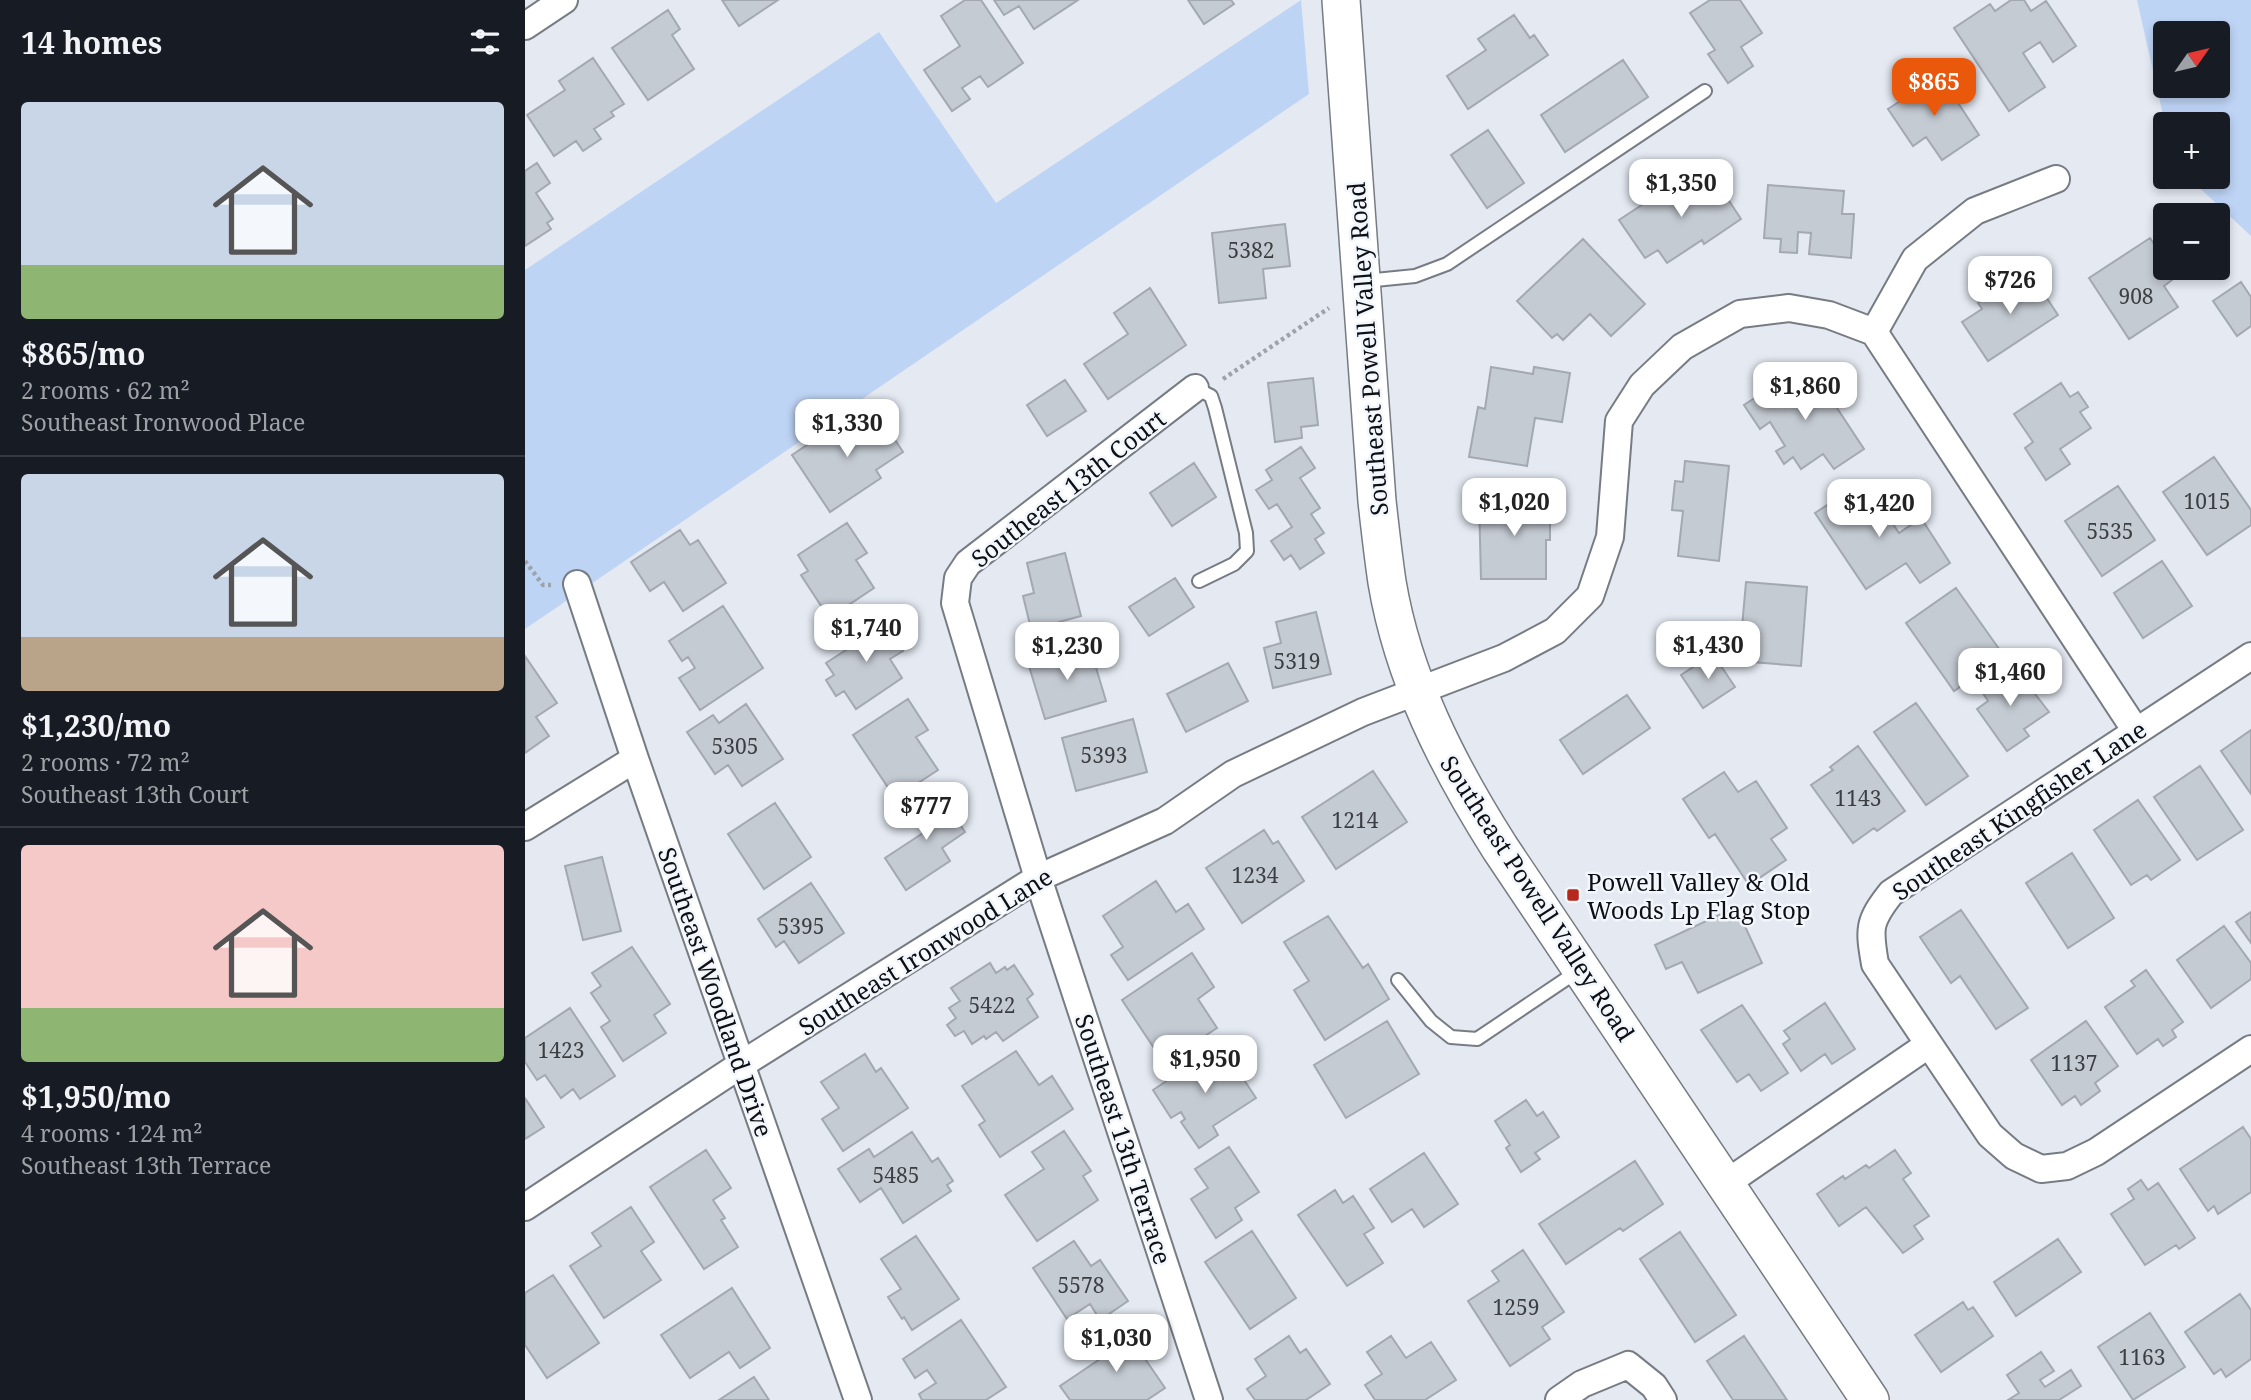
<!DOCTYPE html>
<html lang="en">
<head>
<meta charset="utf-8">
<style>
  body { margin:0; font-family:"Noto Serif",serif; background:#242831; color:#f1f3f6; height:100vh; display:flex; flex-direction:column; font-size:26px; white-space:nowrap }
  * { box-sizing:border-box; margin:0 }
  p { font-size:23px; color:#9ea1a6 }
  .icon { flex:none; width:38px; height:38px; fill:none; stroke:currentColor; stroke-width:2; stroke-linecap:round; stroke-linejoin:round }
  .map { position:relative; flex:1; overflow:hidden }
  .side { display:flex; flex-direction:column; background:#171b24; width:525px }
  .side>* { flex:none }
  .needle { width:46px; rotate:56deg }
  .buttons { position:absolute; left:1628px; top:21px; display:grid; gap:14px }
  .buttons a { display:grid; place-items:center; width:77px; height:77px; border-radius:7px; background:#171b24; box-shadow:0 4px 10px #0003; font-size:35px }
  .price { position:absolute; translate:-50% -60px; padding:0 16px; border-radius:14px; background:#fff; color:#222; font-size:23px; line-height:46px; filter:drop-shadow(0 2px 4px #0008) }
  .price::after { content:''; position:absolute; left:50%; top:42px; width:21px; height:16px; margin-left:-10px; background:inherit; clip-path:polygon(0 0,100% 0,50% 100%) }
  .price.active { background:#ea580c; color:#fff }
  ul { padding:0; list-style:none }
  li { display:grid; align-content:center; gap:14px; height:371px; padding:0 21px }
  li+li { border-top:2px solid #363941 }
  li span { display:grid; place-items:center; height:217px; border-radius:7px; color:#555 }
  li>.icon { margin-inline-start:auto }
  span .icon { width:126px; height:126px; fill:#fffc; stroke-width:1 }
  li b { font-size:30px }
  h2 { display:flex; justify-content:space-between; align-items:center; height:84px; padding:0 21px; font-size:30px }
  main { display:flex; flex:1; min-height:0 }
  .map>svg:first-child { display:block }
  .green { fill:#bed4f5; fill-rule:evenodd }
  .building { fill:#c5cbd3; stroke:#a3a8b1; stroke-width:2 }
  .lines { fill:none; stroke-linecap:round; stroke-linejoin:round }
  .lane-casing { stroke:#777c84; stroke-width:16 }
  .street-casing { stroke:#777c84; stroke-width:30 }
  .secondary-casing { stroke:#777c84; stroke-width:40 }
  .path { stroke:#9ea2a9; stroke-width:4.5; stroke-dasharray:3.5 3.5; stroke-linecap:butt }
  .lane { stroke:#fff; stroke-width:12 }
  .street { stroke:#fff; stroke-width:26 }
  .secondary { stroke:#fff; stroke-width:37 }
  .poi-dot { fill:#b5281b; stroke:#f2f6fd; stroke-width:2.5 }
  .labels { text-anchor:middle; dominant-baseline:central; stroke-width:5; stroke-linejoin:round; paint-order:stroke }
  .number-label { font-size:21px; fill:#3b3e42 }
  .street-label { font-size:24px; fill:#0d0f12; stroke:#f2f6fd }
  .poi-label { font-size:24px; fill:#0d0f12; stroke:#f2f6fd; text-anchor:start }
</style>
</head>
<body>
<main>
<section class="side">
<h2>14 homes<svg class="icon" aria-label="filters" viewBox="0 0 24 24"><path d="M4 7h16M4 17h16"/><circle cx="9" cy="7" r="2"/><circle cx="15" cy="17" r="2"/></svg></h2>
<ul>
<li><span style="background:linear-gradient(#c9d6e8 75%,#8fb573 0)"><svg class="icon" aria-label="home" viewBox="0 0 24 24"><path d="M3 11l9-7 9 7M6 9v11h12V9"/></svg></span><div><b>$865/mo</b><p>2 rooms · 62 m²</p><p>Southeast Ironwood Place</p></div></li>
<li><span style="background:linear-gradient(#c9d6e8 75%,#b9a48a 0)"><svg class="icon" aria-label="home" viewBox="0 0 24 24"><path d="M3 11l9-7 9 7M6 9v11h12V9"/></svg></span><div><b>$1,230/mo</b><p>2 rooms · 72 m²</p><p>Southeast 13th Court</p></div></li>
<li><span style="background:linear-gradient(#f6c9c9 75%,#8fb573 0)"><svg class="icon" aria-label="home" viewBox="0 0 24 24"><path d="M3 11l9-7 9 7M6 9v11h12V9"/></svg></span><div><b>$1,950/mo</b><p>4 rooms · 124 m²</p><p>Southeast 13th Terrace</p></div></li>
</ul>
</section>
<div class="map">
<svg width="1726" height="1400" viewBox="0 0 1726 1400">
  <rect width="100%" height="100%" fill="#e4e9f2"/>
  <path class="green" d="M776,0L784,94L0,629V270L354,32L471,203Z
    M1612,0H1726V236L1663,177H1692V124H1640ZM1640,33H1692V86H1640Z"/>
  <path class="building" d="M197,0H253L214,26Z
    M440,0H456L498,63L463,87L455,76L437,88L445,99L427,111L399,70L435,46L416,16Z
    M469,0H553L509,29L494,6L479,15Z
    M663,0H706L709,4L679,24Z
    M1185,0H1215L1237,33L1216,47L1228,66L1203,83L1183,54L1190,50L1165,13Z
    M1486,0H1499L1506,11L1521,1L1551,46L1528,62L1515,42L1498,53L1520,87L1484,111L1429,28L1465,4L1470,11Z
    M143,10L155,29L147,35L169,69L123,100L87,48Z
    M989,15L1005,38L1009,35L1023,55L943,109L922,76L961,50L953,39Z
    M68,58L99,104L86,112L89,116L69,129L76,139L58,151L51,141L29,156L2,115L40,90L34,81Z
    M1098,60L1123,97L1040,152L1016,115Z
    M1415,75L1454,135L1417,160L1401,137L1388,146L1363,109Z
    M963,130L999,183L962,208L926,155Z
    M12,163L25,183L11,193L28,219L22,223L26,229L0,246V171Z
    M1185,172L1216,219L1179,244L1177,240L1142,263L1133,250L1120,258L1094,220L1147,185L1153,193Z
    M1243,185L1319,191L1317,214H1329L1326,258L1284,254L1286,233L1273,232L1272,253L1255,252L1256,239L1239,238Z
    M760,224L765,266L738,269L741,298L694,303L687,233Z
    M1625,238L1640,260V268H1645L1651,277L1639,286L1653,307L1604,339L1564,278Z
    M1058,239L1120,304L1086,336L1065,314L1038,340L1032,334L1027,338L992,301Z
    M1503,270L1533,315L1463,361L1437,322L1457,309L1453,303Z
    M1716,282L1726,297V326L1712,336L1688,301Z
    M625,288L661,345L583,399L559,364L603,334L589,313Z
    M1278,366L1302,402L1306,399L1339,449L1309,469L1298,454L1276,469L1268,457L1259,464L1251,451L1260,446L1245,422L1235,429L1219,405Z
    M966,367L1008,374L1009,367L1045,373L1037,422L1010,418L1002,466L944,457L953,407L960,409Z
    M788,378L793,425L776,427L777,438L750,442L743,383Z
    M540,380L561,411L522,436L502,405Z
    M1536,383L1545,397L1553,392L1563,407L1555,412L1566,428L1535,449L1545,464L1521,480L1500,448L1508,442L1489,414Z
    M351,411L378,452L351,470L356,478L305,512L267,455L318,421L323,429Z
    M776,447L790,468L775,478L795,508L786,514L799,533L790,539L799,553L775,569L766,555L759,560L746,541L767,527L752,504L744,509L731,490L747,480L741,470Z
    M1689,457L1726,510V525L1682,555L1638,492Z
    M1160,461L1204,466L1194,561L1153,556L1158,511L1147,510L1150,481L1158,482Z
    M669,463L691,497L647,526L625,493Z
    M1339,481L1374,533L1396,518L1425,563L1395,583L1381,563L1341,589L1290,513Z
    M1593,486L1630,540L1577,576L1540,521Z
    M1025,499V540H1021V579H956L954,500Z
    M322,523L342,553L331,560L349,588L304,618L276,575L283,571L273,555Z
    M155,530L165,545L173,540L201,583L158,611L139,582L125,591L106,562Z
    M540,553L556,616L534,622L538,634L509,641L498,596L509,593L502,563Z
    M1637,561L1667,606L1618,638L1589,593Z
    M650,578L669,607L624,636L604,607Z
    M1221,582L1282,587L1276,666L1214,661Z
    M1431,588L1479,656L1429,691L1381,623Z
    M198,606L238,668L175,710L154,678L170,668L163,657L157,661L144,641Z
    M791,612L806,674L748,688L739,648L756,643L751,622Z
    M354,615L378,651L365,659L377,678L331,709L319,691L311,696L301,680L309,675L301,663L327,646L321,637Z
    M564,644L581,701L520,719L503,663Z
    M1188,654L1210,687L1178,708L1156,675Z
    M0,656L32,703L11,717L24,736L0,753Z
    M703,663L723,701L661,732L642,694Z
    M1485,666L1496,681L1493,682L1496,685L1500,681L1524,712L1499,729L1504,736L1482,751L1452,709L1463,701L1454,687Z
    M1102,695L1125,728L1058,774L1035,740Z
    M383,699L403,730L391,737L413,770L370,798L328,735Z
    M1391,703L1443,776L1401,805L1349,732Z
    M221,704L258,759L217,786L203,765L190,774L162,732L188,715L194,723Z
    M608,719L622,772L551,791L537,738Z
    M1726,730V794L1696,751Z
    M1333,746L1380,811L1352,831L1349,828L1328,843L1286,785L1308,770L1305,767Z
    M1675,766L1718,830L1672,860L1629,797Z
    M848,771L882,822L811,869L777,817Z
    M1199,772L1213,792L1231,781L1262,828L1246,839L1261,860L1224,885L1190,834L1184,838L1158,799Z
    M413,791L440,832L417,848L425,861L381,890L360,858L398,833L384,811Z
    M1613,800L1655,860L1626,880L1622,875L1606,885L1569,830Z
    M250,803L286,857L239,889L203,834Z
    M739,830L748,844L753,841L779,881L717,923L681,868Z
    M1547,853L1589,918L1543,948L1501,883Z
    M77,857L96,931L58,940L40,866Z
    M631,881L651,912L663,904L679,929L603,980L586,955L598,947L578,916Z
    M286,883L319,933L274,963L259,941L251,947L233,919Z
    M1211,907L1237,963L1173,993L1157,962L1141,969L1130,945Z
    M1436,910L1503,1008L1471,1029L1435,976L1426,983L1395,937Z
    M1726,912V943L1711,922Z
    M803,916L838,968L843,964L864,999L800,1040L769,990L784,981L759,942Z
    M1699,926L1726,963V979L1686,1008L1652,960Z
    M107,947L145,1004L129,1015L141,1033L98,1061L76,1027L85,1021L66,993L76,986L67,973Z
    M667,953L689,987L673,999L692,1028L639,1063L597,1000Z
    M465,963L471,973L480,967L482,970L489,965L508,994L502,999L513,1017L478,1041L471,1032L461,1039L459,1036L447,1044L439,1031L430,1036L422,1025L431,1018L424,1008L435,1001L426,988Z
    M1621,970L1658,1022L1647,1030L1651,1037L1638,1046L1633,1039L1612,1054L1580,1007L1610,986L1606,981Z
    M1300,1003L1330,1049L1307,1064L1300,1054L1276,1071L1258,1044L1265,1039L1259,1031Z
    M1217,1005L1263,1073L1236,1091L1224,1074L1212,1082L1176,1030Z
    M45,1008L90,1076L55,1099L48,1089L36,1098L20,1075L12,1080L0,1062V1038Z
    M862,1021L894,1074L821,1118L789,1065Z
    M1561,1021L1593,1066L1570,1083L1575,1091L1556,1105L1550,1096L1537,1105L1506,1060Z
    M696,1045L731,1098L688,1126L693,1135L674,1148L656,1122L660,1119L656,1112L646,1118L628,1090Z
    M491,1051L514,1085L527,1076L548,1109L475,1157L454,1125L460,1121L437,1086Z
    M340,1054L351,1072L356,1068L383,1108L318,1151L297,1119L314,1108L296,1082Z
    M0,1098L19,1127L0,1139Z
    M1001,1100L1012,1116L1018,1112L1034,1137L1010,1153L1015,1159L996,1172L981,1148L985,1145L970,1121Z
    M1718,1127L1726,1139V1192L1693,1214L1689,1206L1683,1211L1655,1169Z
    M539,1131L566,1171L558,1176L573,1200L512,1241L480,1195L519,1169L507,1152Z
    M387,1132L407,1162L413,1158L428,1181L422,1185L426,1191L378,1223L356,1188L335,1202L313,1169L344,1149L349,1157Z
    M704,1147L734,1192L710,1208L717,1220L691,1238L666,1199L683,1188L670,1169Z
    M181,1150L206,1188L188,1200L200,1218L196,1220L213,1247L179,1269L125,1187Z
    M1370,1150L1386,1173L1378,1179L1404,1216L1389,1226L1398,1239L1378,1253L1341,1207L1314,1226L1292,1194L1318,1176L1320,1179L1341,1165L1344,1168Z
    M899,1153L933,1204L899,1227L887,1209L867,1222L845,1189Z
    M1110,1161L1138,1204L1098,1231L1095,1228L1041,1264L1014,1224Z
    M1616,1180L1623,1190L1633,1183L1670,1238L1654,1249L1651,1245L1620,1265L1586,1214L1609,1199L1603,1189Z
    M810,1190L818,1203L828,1196L849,1228L839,1234L858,1263L822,1286L773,1215Z
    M106,1207L129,1242L116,1251L136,1280L79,1318L45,1266L76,1246L67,1233Z
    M727,1231L771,1298L725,1329L680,1262Z
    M1155,1232L1211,1315L1170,1342L1115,1259Z
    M391,1236L434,1299L387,1330L379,1317L377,1319L363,1297L376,1289L356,1259Z
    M1533,1239L1556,1272L1491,1316L1469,1282Z
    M549,1241L566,1266L575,1260L603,1301L575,1320L565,1304L542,1319L508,1268Z
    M998,1250L1039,1312L1017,1327L1025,1339L985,1366L943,1301L974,1281L967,1271Z
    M28,1275L74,1343L22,1378L0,1345V1293Z
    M207,1288L245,1348L215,1368L204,1352L165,1378L136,1335Z
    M1715,1294L1726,1310V1359L1701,1377L1696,1369L1689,1374L1660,1332Z
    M1438,1302L1443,1310L1448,1307L1468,1336L1416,1372L1390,1335Z
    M1625,1313L1660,1367L1608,1400L1573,1347Z
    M436,1320L481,1387L461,1400H397L394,1394L411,1383L402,1370L390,1378L378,1359Z
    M599,1328L640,1388L622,1400H545L535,1386L578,1357L571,1346Z
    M764,1336L775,1353L781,1349L805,1384L781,1400H730L722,1389L741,1376L730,1359Z
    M866,1336L881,1358L906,1342L931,1380L900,1400H850L840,1385L857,1374L842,1352Z
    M1219,1336L1262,1400H1208L1182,1361Z
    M1516,1352L1529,1371L1515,1380L1520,1387L1546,1370L1556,1386L1534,1400H1483L1494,1393L1482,1375Z
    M229,1377L244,1400H194Z"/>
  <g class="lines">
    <g class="lane-casing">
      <path id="lane" d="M840,281L890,276L922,264L1180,91
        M670,388L686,396L690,408L721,533L722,551L709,564L674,581
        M873,980L906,1021L926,1037L952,1039L1053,971"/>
    </g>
    <g class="street-casing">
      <path id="street" d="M0,26L39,0
        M1349,332L1390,259L1450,211L1531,179
        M670,388L443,563L433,578L430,603L513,878L684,1400
        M52,584L110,759L333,1400
        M1726,656L1366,893C1343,922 1344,929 1350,964L1465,1135L1489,1156L1516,1169L1542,1166L1571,1152L1726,1049
        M0,827L110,759
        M1200,1184L1403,1045
        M0,1207L217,1064L513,878L640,821L708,774L838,712L979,658L1030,631L1065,596L1085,537L1094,421L1117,385L1157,347L1215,314L1264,308L1304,315L1349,332L1611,731
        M1034,1400L1057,1384L1103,1365L1129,1386L1138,1400"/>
    </g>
    <g class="secondary-casing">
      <path id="secondary" d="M816,0L852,501C855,528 858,555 862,582C878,678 923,766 975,848L1345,1400"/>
    </g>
    <path class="path" d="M698,379L804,308
      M0,561L18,585H26"/>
    <use href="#lane" class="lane"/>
    <use href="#street" class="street"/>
    <use href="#secondary" class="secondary"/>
  </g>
  <rect class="poi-dot" x="1041" y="888" width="14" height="14" rx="3.5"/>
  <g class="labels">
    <g class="number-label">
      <text x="726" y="250">5382</text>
      <text x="1611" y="296">908</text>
      <text x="1682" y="501">1015</text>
      <text x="1585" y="531">5535</text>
      <text x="772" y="661">5319</text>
      <text x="210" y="746">5305</text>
      <text x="579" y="755">5393</text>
      <text x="1333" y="798">1143</text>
      <text x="830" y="820">1214</text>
      <text x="730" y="875">1234</text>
      <text x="276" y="926">5395</text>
      <text x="467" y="1005">5422</text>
      <text x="36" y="1050">1423</text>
      <text x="1549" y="1063">1137</text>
      <text x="371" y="1175">5485</text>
      <text x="556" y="1285">5578</text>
      <text x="991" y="1307">1259</text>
      <text x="1617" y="1357">1163</text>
    </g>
    <g class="street-label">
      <text transform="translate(842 349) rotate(-94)">Southeast Powell Valley Road</text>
      <text transform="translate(543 488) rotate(-38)">Southeast 13th Court</text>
      <text transform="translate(1494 810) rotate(-34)">Southeast Kingfisher Lane</text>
      <text transform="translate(1013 898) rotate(57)">Southeast Powell Valley Road</text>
      <text transform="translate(400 951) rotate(-32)">Southeast Ironwood Lane</text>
      <text transform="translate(191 992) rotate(71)">Southeast Woodland Drive</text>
      <text transform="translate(599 1139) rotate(72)">Southeast 13th Terrace</text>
    </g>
    <g class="poi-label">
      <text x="1062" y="881">Powell Valley &amp; Old<tspan x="1062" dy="28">Woods Lp Flag Stop</tspan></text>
    </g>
  </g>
</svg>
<div class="buttons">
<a><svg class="needle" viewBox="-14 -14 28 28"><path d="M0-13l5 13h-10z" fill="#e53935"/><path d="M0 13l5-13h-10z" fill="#9ea1a6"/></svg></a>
<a>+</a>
<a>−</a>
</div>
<b class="price active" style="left:1409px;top:118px">$865</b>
<b class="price" style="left:1156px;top:219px">$1,350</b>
<b class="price" style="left:1485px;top:316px">$726</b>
<b class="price" style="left:1280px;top:422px">$1,860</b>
<b class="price" style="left:322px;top:459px">$1,330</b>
<b class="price" style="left:989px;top:538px">$1,020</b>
<b class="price" style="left:1354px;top:539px">$1,420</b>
<b class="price" style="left:341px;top:664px">$1,740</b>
<b class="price" style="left:1183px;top:681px">$1,430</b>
<b class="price" style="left:542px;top:682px">$1,230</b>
<b class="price" style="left:1485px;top:708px">$1,460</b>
<b class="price" style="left:401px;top:842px">$777</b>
<b class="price" style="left:680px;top:1095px">$1,950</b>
<b class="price" style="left:591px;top:1374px">$1,030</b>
</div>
</main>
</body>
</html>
